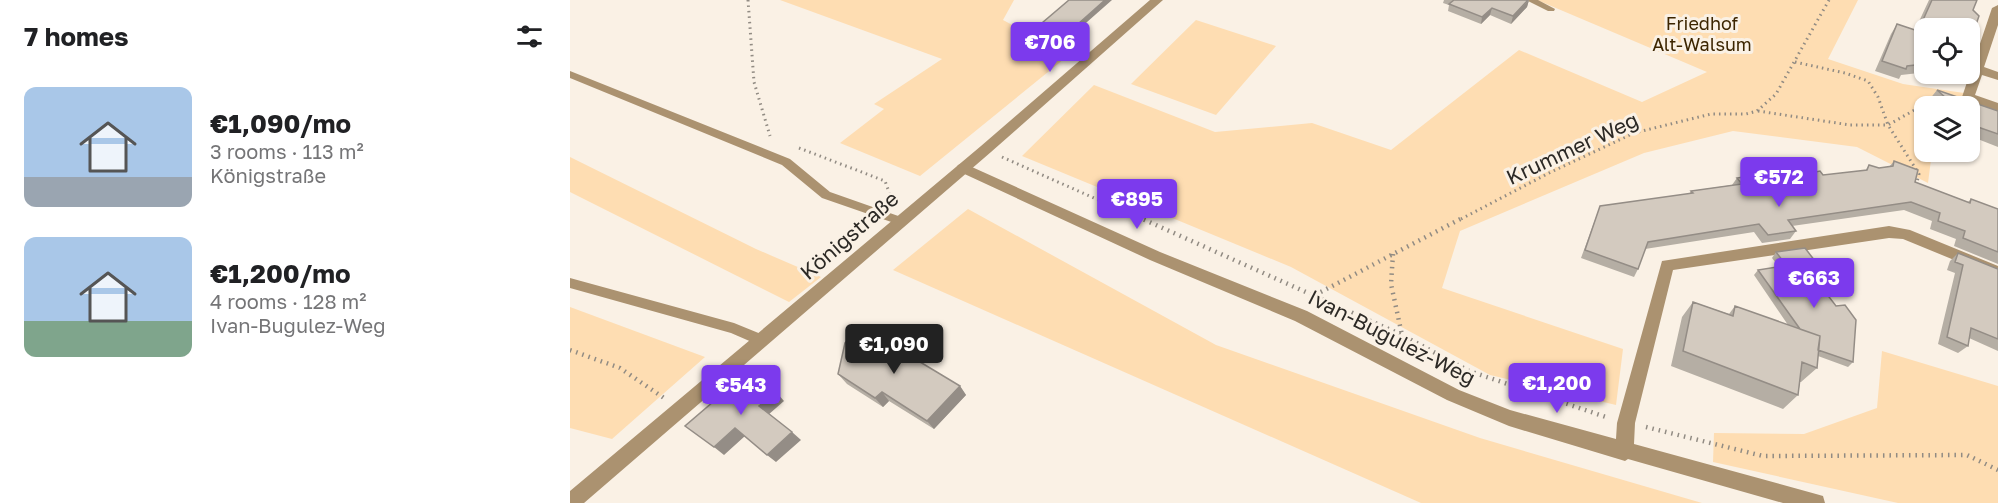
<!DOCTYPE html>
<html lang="en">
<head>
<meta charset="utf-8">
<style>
  body { margin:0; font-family:"Golos Text",sans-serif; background:#f2f2f2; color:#202124; height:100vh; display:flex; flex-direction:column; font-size:22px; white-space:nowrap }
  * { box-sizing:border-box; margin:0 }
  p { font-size:20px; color:#757577 }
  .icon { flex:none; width:33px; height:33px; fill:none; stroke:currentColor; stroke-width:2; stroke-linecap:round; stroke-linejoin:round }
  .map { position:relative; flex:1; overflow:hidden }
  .side { display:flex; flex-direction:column; background:#fff; width:570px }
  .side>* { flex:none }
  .tools { position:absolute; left:1344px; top:18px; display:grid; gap:12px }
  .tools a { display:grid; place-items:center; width:66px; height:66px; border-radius:12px; background:#fff; box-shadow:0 2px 4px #0004; font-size:30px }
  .price { position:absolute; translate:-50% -51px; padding:0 14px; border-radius:6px; background:#7c3aed; color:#fff; font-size:20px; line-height:39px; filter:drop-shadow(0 2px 3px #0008) }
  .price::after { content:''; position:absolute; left:50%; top:36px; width:18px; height:14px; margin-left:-9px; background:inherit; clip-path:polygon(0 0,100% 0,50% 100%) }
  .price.on { background:#222; color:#fff }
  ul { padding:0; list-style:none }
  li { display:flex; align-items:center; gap:18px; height:150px; padding:0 24px }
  li span { display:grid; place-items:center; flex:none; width:168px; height:120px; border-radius:12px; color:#555 }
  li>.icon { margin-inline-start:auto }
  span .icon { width:72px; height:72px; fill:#fffc; stroke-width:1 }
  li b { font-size:26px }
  h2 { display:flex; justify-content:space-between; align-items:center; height:72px; padding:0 24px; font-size:26px }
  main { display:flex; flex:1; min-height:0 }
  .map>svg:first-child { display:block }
  .green { fill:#feddb2 }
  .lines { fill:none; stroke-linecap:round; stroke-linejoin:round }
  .path-far1 { stroke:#918b83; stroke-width:3; stroke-dasharray:1.5 4; stroke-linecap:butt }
  .path { stroke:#918b83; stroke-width:4.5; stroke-dasharray:1.5 5; stroke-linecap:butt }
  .service { fill:#ab9270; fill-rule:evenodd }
  .minor { fill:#ab9270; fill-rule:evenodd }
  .tertiary { fill:#ab9270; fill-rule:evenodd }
  .wall { fill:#b5aea4 }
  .shaded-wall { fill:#948d86 }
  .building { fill:#d3cabf; stroke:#948d86; stroke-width:1.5 }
  .labels { text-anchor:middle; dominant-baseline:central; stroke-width:6; stroke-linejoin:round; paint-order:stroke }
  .far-park-label { font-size:18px; fill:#3c2500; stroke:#faf1e5 }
  .street-label { font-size:21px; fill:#2c2925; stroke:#faf1e5 }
</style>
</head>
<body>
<main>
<section class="side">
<h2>7 homes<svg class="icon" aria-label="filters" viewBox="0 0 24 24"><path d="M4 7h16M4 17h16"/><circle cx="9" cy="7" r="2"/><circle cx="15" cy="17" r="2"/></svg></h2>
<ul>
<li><span style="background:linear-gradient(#a9c7e8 75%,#9aa5b1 0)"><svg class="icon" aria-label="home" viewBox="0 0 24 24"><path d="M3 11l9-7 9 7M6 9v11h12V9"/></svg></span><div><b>€1,090/mo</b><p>3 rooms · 113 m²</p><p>Königstraße</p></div></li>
<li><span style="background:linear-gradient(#a9c7e8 70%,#7fa58c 0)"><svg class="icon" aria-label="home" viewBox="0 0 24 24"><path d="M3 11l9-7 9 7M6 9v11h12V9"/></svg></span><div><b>€1,200/mo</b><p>4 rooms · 128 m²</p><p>Ivan-Bugulez-Weg</p></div></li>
</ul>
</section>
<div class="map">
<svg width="1428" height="503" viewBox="0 0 1428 503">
  <rect width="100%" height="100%" fill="#faf1e5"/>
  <path class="green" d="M210,0H444L433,20L499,55L350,176L270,143L314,109L304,104L372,59Z
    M967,0H1288L1258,59L1333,84L1394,93V100L1372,106H1354V152H1362L1358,183L1287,147L1163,131L1074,153L890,231L872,288L1053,349L1046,405L920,375L721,267L452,156L524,85L645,132L742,123L821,150L949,50L1072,102L1137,72Z
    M626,20L706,46L646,115L561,84Z
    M0,157L186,249L251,277L219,302L0,192Z
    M398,209L646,345L910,438L1132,503H851L323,270Z
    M0,307L135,357L42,439L0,428Z
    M1312,351L1428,386V503H1328L1143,462L1144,433L1234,434L1307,408Z"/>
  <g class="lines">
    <path class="path-far1" d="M178,0L184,82L200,136
      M1225,62L1275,73L1298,81L1308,97L1318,125L1349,174L1346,186
      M1188,111L1280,125H1318L1364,99
      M229,148L315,181L322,200
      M432,157L571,219
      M891,219L981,172L1064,133L1141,114H1176L1187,111L1206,94L1259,0"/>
    <path class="path" d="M568,217L832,335L899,371L1036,417
      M823,254L821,284L832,335
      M745,295L894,217
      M0,350L50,368L94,398
      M1076,427L1193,456L1397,455L1428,470"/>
    <path class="service" d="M956,0H968L985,9L984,11H978Z
      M0,71L220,159L260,192L334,218L336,221L330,225L252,198L212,165L0,78Z
      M0,278L164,323L196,336L198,340L196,344L191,346L161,333L0,288Z"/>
    <path class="minor" d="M1428,5V25L1414,67L1428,72V80L1412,75L1405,95L1428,103V111L1394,100L1392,97L1422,8Z
      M393,163L590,252L737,311L889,390L940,410L1046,439L1047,423L1092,261L1319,226L1340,230L1428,266V278L1333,239L1319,238L1103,270L1065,423L1064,444L1246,494L1253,496L1255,503H1213L1058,459L1055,461L939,426L877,400L725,321L580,260L388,171L386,168L388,165Z"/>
    <path class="tertiary" d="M580,0H593L421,152L14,503H0V491L411,146Z"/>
  </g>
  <path class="wall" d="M499,0L500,37L474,29L472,23Z
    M874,0H959L957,7L941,24L920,15L911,24L878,11L879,5L873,3Z
    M1359,0H1407L1354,28V74H1367L1363,78L1349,73L1331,75L1329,79L1305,71L1321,34L1327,24L1345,30Z
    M1367,90L1428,111V147L1400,136V106H1366L1359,100Z
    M1324,161L1345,182L1398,202L1401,199L1428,209V264L1384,246L1386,239L1360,229L1362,221L1334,210L1222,226L1226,231L1220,239L1192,243L1184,232L1075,249L1068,269L1064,277L1011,258L1030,206L1119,194L1121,191L1162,185L1167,178L1241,173L1253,175L1295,171L1299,165L1309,168L1319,167Z
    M1206,252L1245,261L1240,266L1236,267L1283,362L1278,367L1248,356L1247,368L1231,382H1230L1228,395L1213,409L1101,366L1112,317L1123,302L1159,314L1165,306L1218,325L1184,275L1188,270L1209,267L1202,258Z
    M1388,253L1428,269V351L1399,338L1398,346L1388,353L1368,344L1385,273L1377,270L1380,261Z
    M268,374L390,386L396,395L364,429L319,401L313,407L277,384Z"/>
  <path class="shaded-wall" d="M535,0H542L500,37L499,32Z
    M959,0L957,7L941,24L943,16Z
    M922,8L920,15L911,24L912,17Z
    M390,386L396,395L364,429L357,421Z
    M206,392L214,401L198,415L189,406Z
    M312,392L319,401L313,407L305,398Z
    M165,428L175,436L154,455L144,447Z
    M222,432L231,440L206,462L197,455Z"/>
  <path class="building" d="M499,0H535L499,32L472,23Z
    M884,0H958L943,16L922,8L912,17L879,4Z
    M1362,0H1407L1403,10L1409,16L1400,42V28H1354V64L1337,66L1336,69L1312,61L1327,24L1348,31Z
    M1367,90L1428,111V134L1405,126L1400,120V106H1385Z
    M1324,161L1348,170L1345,182L1400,203L1401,199L1428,209V252L1393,238L1395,231L1368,221L1370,213L1341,202L1218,220L1226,231L1198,235L1189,224L1078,242L1068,269L1015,250L1030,206L1123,193L1121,191L1172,184L1167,178L1236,167L1241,173L1250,171L1253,175L1297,170L1299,165L1309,168L1323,166Z
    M1235,248L1245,261L1216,265L1206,252Z
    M1388,253L1428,269V339L1401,328L1398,346L1377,337L1393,265L1385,262Z
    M1233,263L1266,306L1275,305L1286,320L1283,362L1248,350L1250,336L1230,329L1188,270Z
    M1123,302L1163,316L1165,306L1250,336L1247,368L1232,362L1228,395L1113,351Z
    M292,327L390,386L357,421L312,392L305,398L268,374L275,343Z
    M178,372L206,392L189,406L222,432L197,455L165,428L144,447L115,426Z"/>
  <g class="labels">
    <g class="far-park-label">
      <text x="1132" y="23">Friedhof<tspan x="1132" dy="21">Alt-Walsum</tspan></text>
    </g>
    <g class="street-label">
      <text transform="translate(1002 148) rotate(-25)">Krummer Weg</text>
      <text transform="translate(279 235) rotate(-41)">Königstraße</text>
      <text transform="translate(822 337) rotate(27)">Ivan-Bugulez-Weg</text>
    </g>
  </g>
</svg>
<div class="tools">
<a><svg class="icon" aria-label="locate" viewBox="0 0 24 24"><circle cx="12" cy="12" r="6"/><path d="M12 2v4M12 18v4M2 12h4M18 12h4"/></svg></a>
<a><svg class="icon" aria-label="layers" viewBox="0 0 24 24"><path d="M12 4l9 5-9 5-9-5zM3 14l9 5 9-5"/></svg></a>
</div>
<b class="price" style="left:480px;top:73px">€706</b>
<b class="price" style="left:1209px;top:208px">€572</b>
<b class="price" style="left:567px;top:230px">€895</b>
<b class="price" style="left:1244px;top:309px">€663</b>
<b class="price on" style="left:324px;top:375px">€1,090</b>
<b class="price" style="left:987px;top:414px">€1,200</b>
<b class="price" style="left:171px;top:416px">€543</b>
</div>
</main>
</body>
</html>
